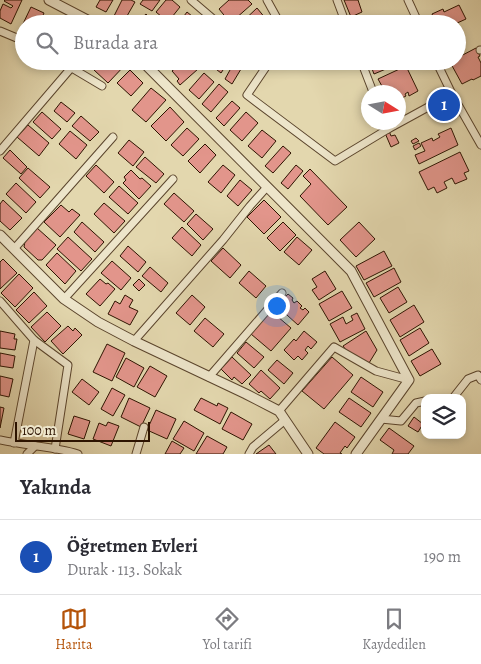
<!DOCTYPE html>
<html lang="tr">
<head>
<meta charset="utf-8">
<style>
	:root { --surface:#fff; --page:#f7f7f7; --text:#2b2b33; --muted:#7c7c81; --line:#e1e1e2; --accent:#b45309 }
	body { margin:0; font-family:Alegreya,serif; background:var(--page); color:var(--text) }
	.controls { position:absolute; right:15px; bottom:15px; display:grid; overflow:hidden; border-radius:10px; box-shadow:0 2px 8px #0003 }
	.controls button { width:45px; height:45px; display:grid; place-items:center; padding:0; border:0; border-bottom:1px solid var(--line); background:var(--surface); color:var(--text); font:25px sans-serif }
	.compass { position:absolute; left:361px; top:85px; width:45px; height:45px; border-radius:50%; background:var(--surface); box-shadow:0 2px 8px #0003; rotate:101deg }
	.scale { position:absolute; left:15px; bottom:12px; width:135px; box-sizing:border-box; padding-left:5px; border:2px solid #2d1300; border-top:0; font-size:14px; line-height:18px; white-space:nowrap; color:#2d1300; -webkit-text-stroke:4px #ede5ca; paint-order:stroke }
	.you { position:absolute; left:276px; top:305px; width:18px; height:18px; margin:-12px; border:4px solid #fff; border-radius:50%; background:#1a73e8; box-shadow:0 0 0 8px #1a73e833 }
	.badge { display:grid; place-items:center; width:32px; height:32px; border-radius:50%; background:var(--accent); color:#fff; font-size:16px; font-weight:700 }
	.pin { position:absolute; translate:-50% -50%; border:2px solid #fff; box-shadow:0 1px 5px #0006 }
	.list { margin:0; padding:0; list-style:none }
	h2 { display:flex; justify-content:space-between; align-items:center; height:65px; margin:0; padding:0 20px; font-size:21px }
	h2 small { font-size:16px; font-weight:400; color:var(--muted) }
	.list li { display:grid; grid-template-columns:32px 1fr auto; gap:15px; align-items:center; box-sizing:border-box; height:75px; padding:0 20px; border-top:1px solid var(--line) }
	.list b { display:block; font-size:19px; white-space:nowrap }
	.list p { margin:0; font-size:16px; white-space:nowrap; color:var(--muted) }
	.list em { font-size:16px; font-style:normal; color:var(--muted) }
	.icon { flex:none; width:28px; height:28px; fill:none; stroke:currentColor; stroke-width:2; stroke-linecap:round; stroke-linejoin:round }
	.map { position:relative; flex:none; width:481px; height:454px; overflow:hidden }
	.search { position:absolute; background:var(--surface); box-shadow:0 2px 8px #0003; left:15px; right:15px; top:15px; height:55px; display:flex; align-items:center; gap:12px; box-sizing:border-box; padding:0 18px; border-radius:28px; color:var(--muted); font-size:19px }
	.sheet { height:140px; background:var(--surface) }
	nav { display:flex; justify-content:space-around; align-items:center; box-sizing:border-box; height:70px; border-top:1px solid var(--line); background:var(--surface); font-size:14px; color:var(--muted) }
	nav a { display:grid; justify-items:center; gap:2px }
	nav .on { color:var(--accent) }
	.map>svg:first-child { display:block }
	.building { fill:#e2958b; stroke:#2d1300 }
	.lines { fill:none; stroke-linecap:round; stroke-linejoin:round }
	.minor-casing { stroke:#5a442c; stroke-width:9 }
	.tertiary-casing { stroke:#5a442c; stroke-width:11 }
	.minor { stroke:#ede5ca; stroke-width:7 }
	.tertiary { stroke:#ede5ca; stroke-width:9 }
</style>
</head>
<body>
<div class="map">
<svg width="481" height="454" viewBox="0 0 481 454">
	<rect width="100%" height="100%" fill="#e3d7ae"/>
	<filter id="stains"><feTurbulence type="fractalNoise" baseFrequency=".004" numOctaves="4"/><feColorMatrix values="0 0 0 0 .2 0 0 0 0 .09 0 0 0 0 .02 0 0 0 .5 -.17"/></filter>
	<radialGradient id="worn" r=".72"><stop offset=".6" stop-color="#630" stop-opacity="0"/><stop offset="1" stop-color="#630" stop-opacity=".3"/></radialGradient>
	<!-- building -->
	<g class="building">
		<path d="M5 0H22L11 24 0 18V11L3 4 11 8 13 6 4 1Z"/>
		<path d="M100 0H113L106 12 96 7Z"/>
		<path d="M122 0H131L135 2 123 23 113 18Z"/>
		<path d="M143 0H160L152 11 140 4Z"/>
		<path d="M166 0H172L180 7 168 22 156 12Z"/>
		<path d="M229 0H248L252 4 235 19 233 16 228 20 219 9Z"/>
		<path d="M344 0H358L362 12 351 17Z"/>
		<path d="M459 5 466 19 455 24H436L432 14 443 9 444 12Z"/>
		<path d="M31 7 44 13 39 24H24V29L21 28Z"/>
		<path d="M257 8 266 19 260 24H240Z"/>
		<path d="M187 12 198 21 195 24H178Z"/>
		<path d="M146 14 152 20 153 19 158 24H137L136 23Z"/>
		<path d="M476 48 480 56 478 57 481 63V76L473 80 472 79 462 84 450 62 457 61V58Z"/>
		<path d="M102 61H123L126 64 108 83 94 70Z"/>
		<path d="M161 61H174L168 68Z"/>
		<path d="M184 61H191L198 69 180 85 177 81 179 79 172 71Z"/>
		<path d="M209 61H229L221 73 208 63Z"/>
		<path d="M235 61H239L244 64 232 84 225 79Z"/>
		<path d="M369 61H391L393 66 374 74Z"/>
		<path d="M396 61H408L399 66Z"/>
		<path d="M406 66 418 91 409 96 408 92 405 94 406 96 398 100V92H388L385 86 383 88 378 79Z"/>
		<path d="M130 70 143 83 131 96 117 83Z"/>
		<path d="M204 73 214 82 199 99 189 90Z"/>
		<path d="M219 84 228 92 211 112 202 104Z"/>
		<path d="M151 88 166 100 146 122 132 110Z"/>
		<path d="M232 101 240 108 224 126 216 118Z"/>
		<path d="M61 102 75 113 67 122 54 111Z"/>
		<path d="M170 107 184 122 166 141 151 126Z"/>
		<path d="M42 112 61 129 52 139 33 122Z"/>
		<path d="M246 112 258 123 242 141 230 130Z"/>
		<path d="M81 116 99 132 90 141 72 126Z"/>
		<path d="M28 125 49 143 39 156 17 137Z"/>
		<path d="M187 128 199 139 183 156 171 145Z"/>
		<path d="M451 128 458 145 419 164 415 155 425 151 421 143 432 138 433 141 440 137 438 134Z"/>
		<path d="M262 130 276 141 262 158 248 146Z"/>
		<path d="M70 131 87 145 76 159 59 144Z"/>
		<path d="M389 131 391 136 395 135 399 143 391 147 385 133Z"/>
		<path d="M416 138 419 141 413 144 411 141Z"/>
		<path d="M129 140 144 152 133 166 118 153Z"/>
		<path d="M419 143 421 146 415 150 413 146Z"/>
		<path d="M205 144 216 155 200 173 188 161Z"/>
		<path d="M283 146 291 153 273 173 265 166Z"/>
		<path d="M10 150 27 167 21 174 3 158Z"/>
		<path d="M460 152 469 171 464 173 467 179 455 184 452 178 444 182 447 188 437 193 434 187 428 190 419 172Z"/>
		<path d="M145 157 164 174 156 183 136 167Z"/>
		<path d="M96 165 114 182 104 193 86 176Z"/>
		<path d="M223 165 235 175 221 193 208 182Z"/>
		<path d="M296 165 303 171 288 189 281 183Z"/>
		<path d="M28 168 50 187 40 198 19 178Z"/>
		<path d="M310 169 347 207 328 225 300 196 311 184 303 176Z"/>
		<path d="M131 170 140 179 142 178 151 186 139 199 123 183 126 180 124 177Z"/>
		<path d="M240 180 252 190 238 206 227 196Z"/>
		<path d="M16 183 36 202 26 213 6 194Z"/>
		<path d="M119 186 138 203 128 214 109 197Z"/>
		<path d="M174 193 194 211 184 222 164 204Z"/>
		<path d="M3 200 22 218 10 230 0 221V204Z"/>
		<path d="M264 200 281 217 264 234 247 217Z"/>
		<path d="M104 203 125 221 114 233 94 214Z"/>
		<path d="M61 205 69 212 72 209 80 215 60 237 44 222Z"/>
		<path d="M196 214 213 229 203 240 187 224Z"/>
		<path d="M82 222 104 242 95 252 74 232Z"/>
		<path d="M283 222 296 235 280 251 267 238Z"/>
		<path d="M359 222 375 239 356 257 340 240Z"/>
		<path d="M182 227 201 245 192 256 172 238Z"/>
		<path d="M37 228 56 245 42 260H38L24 247 25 241Z"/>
		<path d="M68 237 92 259 81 271 57 249Z"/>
		<path d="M297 237 312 250 299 265 284 252Z"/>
		<path d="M128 246 146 262 138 272 120 256Z"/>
		<path d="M223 248 241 265 230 278 211 261Z"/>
		<path d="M384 251 392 266 364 280 356 266Z"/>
		<path d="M57 253 76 271 65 284 46 265Z"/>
		<path d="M3 259 17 273 0 289V262Z"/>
		<path d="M112 261 131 278 121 290 101 273Z"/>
		<path d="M150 267 168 283 161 292 142 276Z"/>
		<path d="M394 268 401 282 374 297 366 283Z"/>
		<path d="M249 271 266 286 256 298 239 283Z"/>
		<path d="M325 271 336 289 319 300 312 290 317 287 312 279Z"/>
		<path d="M19 274 33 288 15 307 1 293Z"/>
		<path d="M100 279 106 284 108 283 115 289 100 306 86 294Z"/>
		<path d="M139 279 145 285 139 291 133 285Z"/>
		<path d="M398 287 407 302 389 313 380 298Z"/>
		<path d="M342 291 352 308 329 321 319 304Z"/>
		<path d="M34 292 47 306 29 323 16 310Z"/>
		<path d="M288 294 293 298 292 300 294 303 297 301 302 306 300 308 303 310 305 308 309 312 298 325 277 306Z"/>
		<path d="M125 295 133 300 129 307 138 311 130 325 108 314 115 301 120 304Z"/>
		<path d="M192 295 205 307 190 325 176 313Z"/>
		<path d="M414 305 424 322 400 337 390 320Z"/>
		<path d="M271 311 291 328 271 351 251 334Z"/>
		<path d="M47 312 61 326 45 342 31 327Z"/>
		<path d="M357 313 365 329 340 342 330 324 343 317 346 324 353 320 351 316Z"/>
		<path d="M205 318 224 334 213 347 194 331Z"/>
		<path d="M68 326 73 331 75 328 82 335 63 354 51 341Z"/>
		<path d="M420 328 429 343 409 356 400 340Z"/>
		<path d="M0 331 15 334 14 339H17L15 350 0 348Z"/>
		<path d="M304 331 317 342 311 349 308 346 305 350 308 353 302 360 298 356 294 360 284 350 294 339 296 341Z"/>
		<path d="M366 331 377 350 369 363 346 350 343 346Z"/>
		<path d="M246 342 264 357 254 368 237 353Z"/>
		<path d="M107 344 125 353 112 381 93 372Z"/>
		<path d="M432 349 441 364 420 376 411 361Z"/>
		<path d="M0 353 15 356 13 368 0 366Z"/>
		<path d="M232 357 251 375 242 384 234 377 232 380 221 369Z"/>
		<path d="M332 357 353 375 324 409 302 391Z"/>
		<path d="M126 358 144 368 134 387 116 377Z"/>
		<path d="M277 360 293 373 284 384 268 370Z"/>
		<path d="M150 366 167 376 155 397 137 387Z"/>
		<path d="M261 370 280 388 270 399 261 391 259 393 249 384Z"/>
		<path d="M0 376 13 379 9 397 0 395Z"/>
		<path d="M361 377 383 392 373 407 351 392Z"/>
		<path d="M82 379 99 392 89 405 72 392Z"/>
		<path d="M112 388 125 395 113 416 101 409Z"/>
		<path d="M129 398 150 408 141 427 121 417Z"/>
		<path d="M201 398 217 406 218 403 228 408 220 424 194 410Z"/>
		<path d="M349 398 371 413 361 427 339 412Z"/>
		<path d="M0 407 4 408 0 428Z"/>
		<path d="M156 410 176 419 167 439 147 430Z"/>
		<path d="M231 412 252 424 243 440 222 429Z"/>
		<path d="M74 416 90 421 84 439 68 434Z"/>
		<path d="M414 417 423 424 418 432 408 426Z"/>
		<path d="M184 421 204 433 194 451 173 439Z"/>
		<path d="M108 422 119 426 111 446 93 439 99 423 106 426Z"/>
		<path d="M335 422 355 437 347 448 345 446 340 453 342 454H324L316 448Z"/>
		<path d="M389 428 414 446 408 454H392L394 450 380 440Z"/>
		<path d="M207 436 227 447 223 454H196Z"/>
		<path d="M172 441 184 448 180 454H165Z"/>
		<path d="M269 445 276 454H256Z"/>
	</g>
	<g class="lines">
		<!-- minor casing -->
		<g class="minor-casing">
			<g id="minor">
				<path d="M191 0 219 24"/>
				<path d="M267 0 278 20 274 24"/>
				<path d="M337 0 346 24"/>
				<path d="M408 0 419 24"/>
				<path d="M0 31 24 41"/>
				<path d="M480 50H481"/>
				<path d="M60 61 102 86"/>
				<path d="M264 61 268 64 247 95 335 161 388 129"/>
				<path d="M361 61 373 92"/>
				<path d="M436 61 452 94 481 145"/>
				<path d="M385 122 388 129 452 94"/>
				<path d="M0 151 71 68"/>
				<path d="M14 249 113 137"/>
				<path d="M64 299 173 179"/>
				<path d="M0 301 34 340 14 443"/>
				<path d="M34 340 68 365 55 449"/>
				<path d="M134 341 223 240 250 206 267 187"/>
				<path d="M209 377 282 293"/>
				<path d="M453 398 468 379 478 375 481 380"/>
				<path d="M279 411 334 347 376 371 409 380"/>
				<path d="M381 419 401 421 416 403 425 401"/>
				<path d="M0 440C26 446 53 446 78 454"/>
				<path d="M27 454 35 446"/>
				<path d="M136 454 144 427"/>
				<path d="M249 454 253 447 285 420"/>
			</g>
		</g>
		<!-- tertiary casing -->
		<g class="tertiary-casing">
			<g id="tertiary">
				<path d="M49 0 95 24"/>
				<path d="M142 61 351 271 409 380 356 454"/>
				<path d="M0 235 64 299 98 322 134 341 246 394 279 411 308 454"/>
			</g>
		</g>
		<!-- minor -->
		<use href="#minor" class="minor"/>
		<!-- tertiary -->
		<use href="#tertiary" class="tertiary"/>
	</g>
	<rect width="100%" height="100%" filter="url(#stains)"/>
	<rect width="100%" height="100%" fill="url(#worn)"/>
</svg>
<div class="controls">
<button><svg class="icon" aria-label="layers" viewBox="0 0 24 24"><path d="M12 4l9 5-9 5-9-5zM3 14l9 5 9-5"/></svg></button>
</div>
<svg class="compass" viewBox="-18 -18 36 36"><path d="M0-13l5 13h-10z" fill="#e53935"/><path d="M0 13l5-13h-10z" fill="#7c7c81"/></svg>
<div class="scale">100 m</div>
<div class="you"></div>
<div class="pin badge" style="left:444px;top:105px;background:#1a4fb4">1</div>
<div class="search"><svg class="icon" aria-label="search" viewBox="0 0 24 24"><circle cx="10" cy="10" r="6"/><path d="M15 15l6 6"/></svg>Burada ara</div>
</div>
<section class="sheet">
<h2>Yakında<small></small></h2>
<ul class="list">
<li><span class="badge" style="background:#1a4fb4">1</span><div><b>Öğretmen Evleri</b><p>Durak · 113. Sokak</p></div><em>190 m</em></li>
</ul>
</section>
<nav>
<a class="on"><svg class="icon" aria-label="map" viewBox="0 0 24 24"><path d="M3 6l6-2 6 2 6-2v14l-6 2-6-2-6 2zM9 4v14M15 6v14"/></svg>Harita</a>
<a><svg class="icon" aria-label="directions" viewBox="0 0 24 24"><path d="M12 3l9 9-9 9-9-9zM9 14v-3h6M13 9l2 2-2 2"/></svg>Yol tarifi</a>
<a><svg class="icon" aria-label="saved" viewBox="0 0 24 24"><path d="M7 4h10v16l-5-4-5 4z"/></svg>Kaydedilen</a>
</nav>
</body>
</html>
